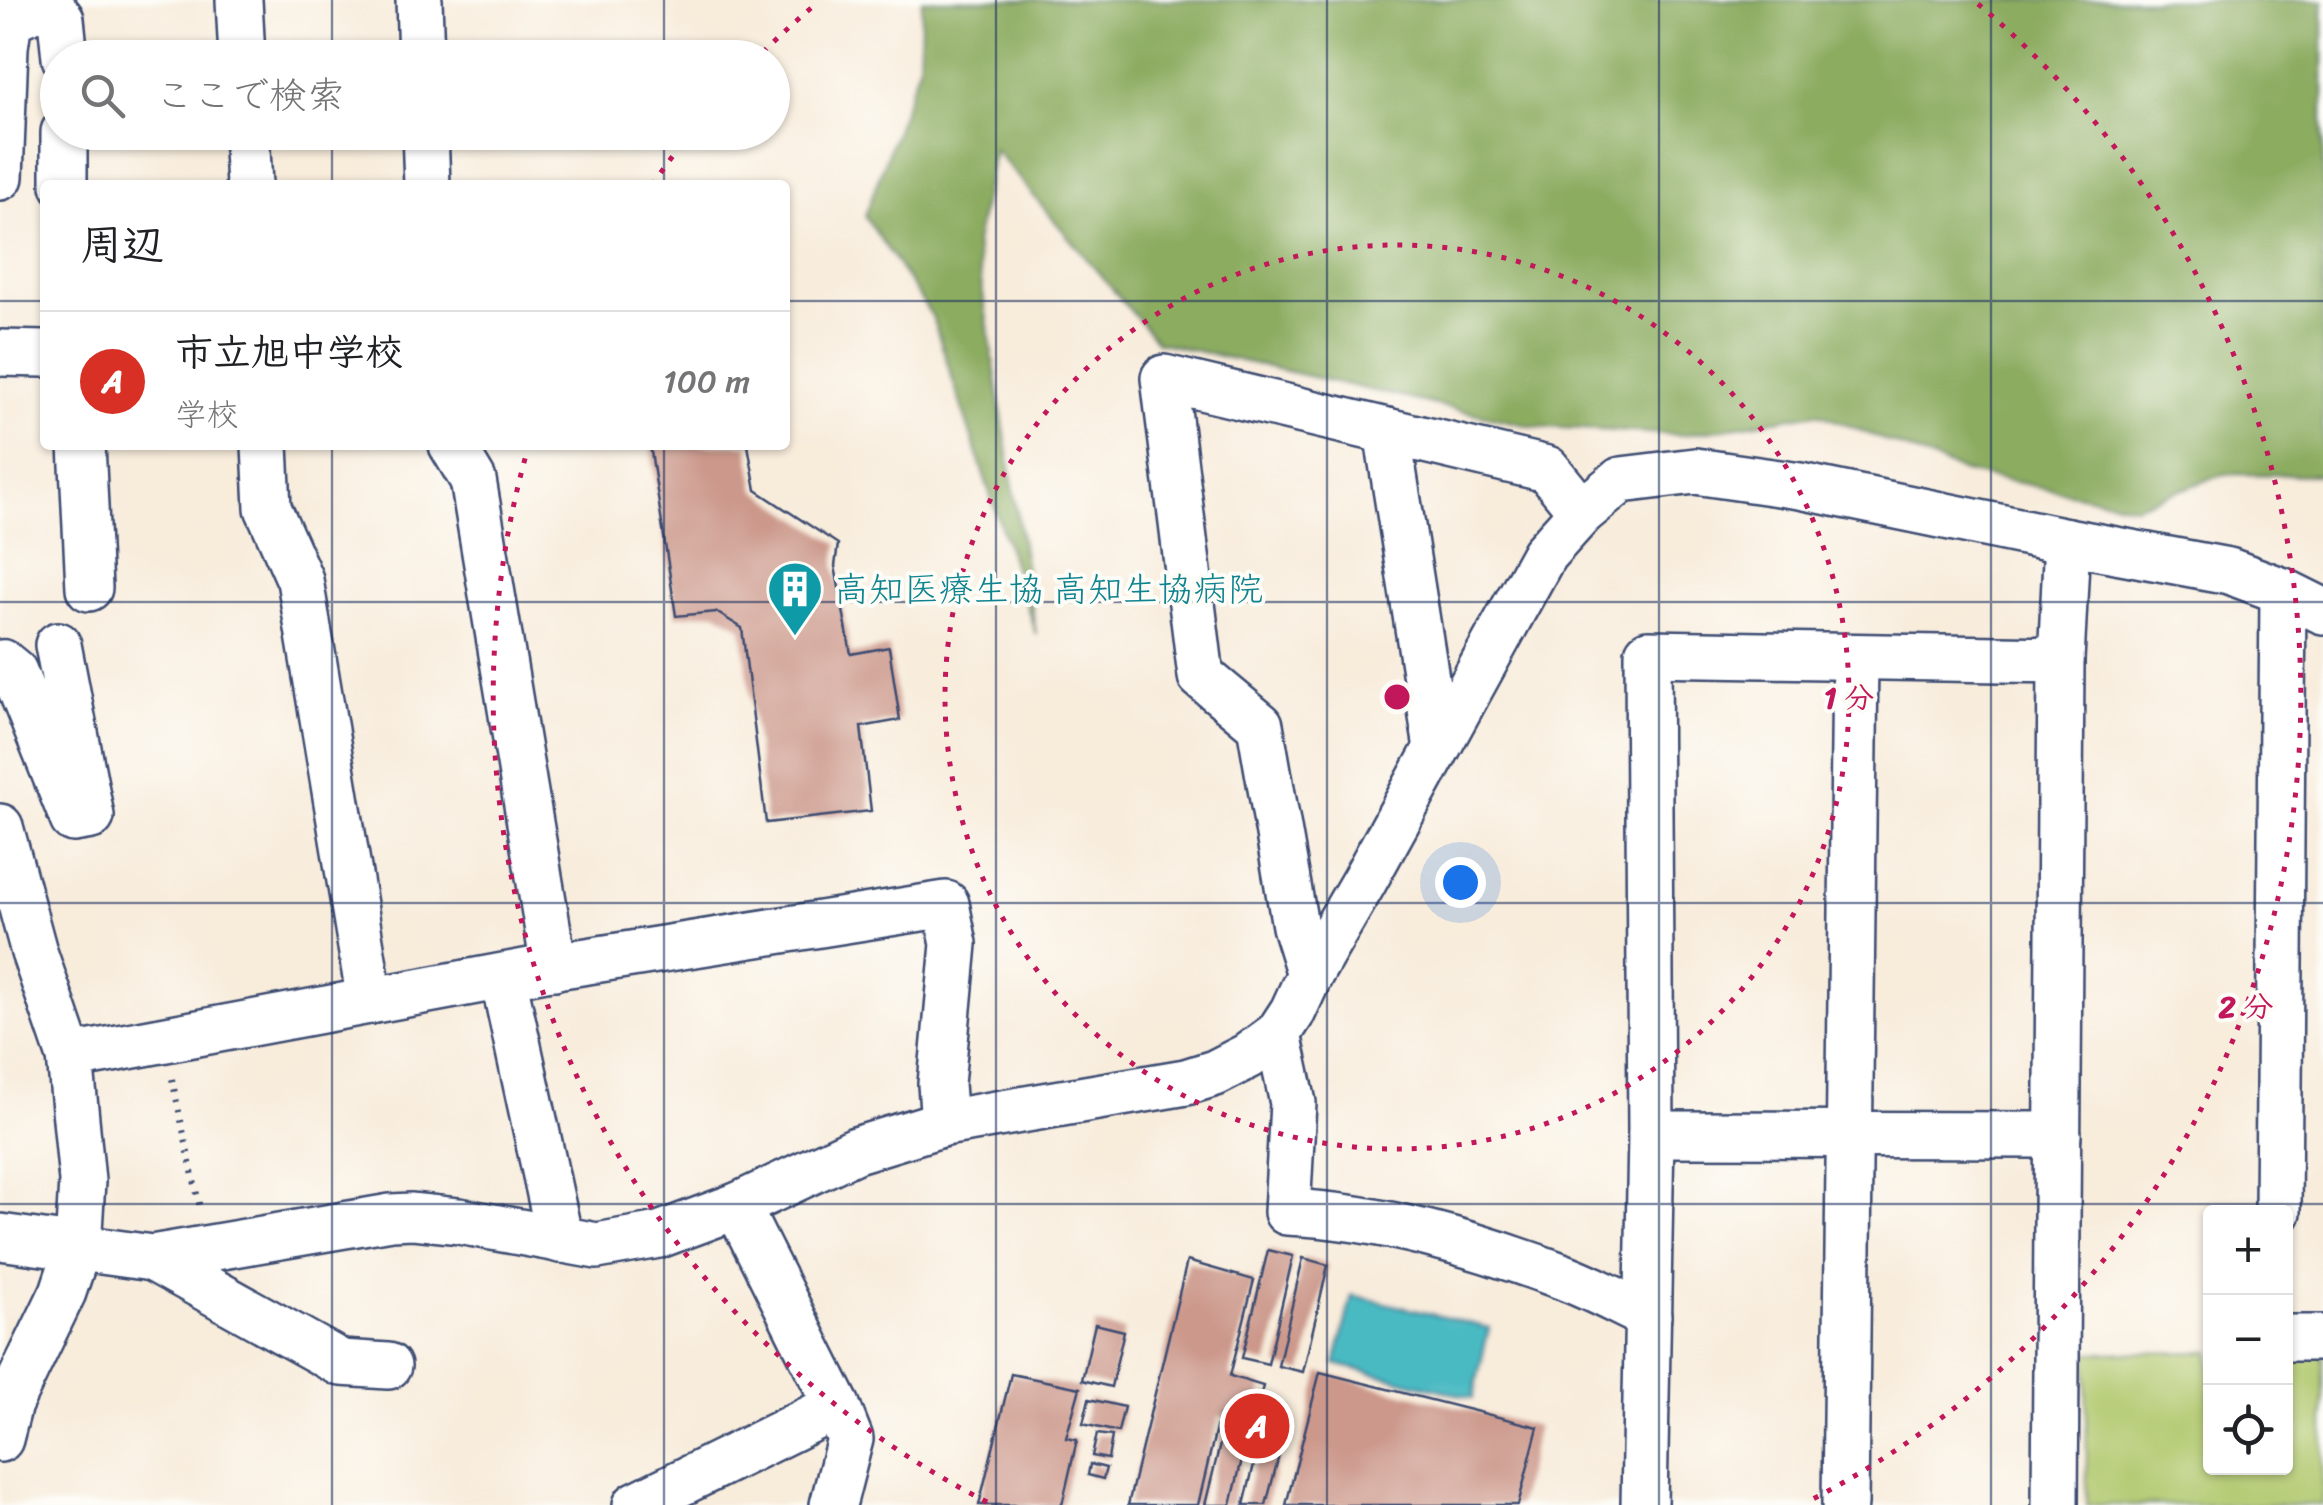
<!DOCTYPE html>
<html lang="ja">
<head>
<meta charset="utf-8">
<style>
	:root { --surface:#fff; --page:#f6f6f6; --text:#202124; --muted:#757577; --line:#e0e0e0; --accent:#d93025 }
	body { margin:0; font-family:Sriracha,"Klee One",sans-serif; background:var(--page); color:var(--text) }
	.controls { position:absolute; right:30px; bottom:30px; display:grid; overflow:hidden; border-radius:10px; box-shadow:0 2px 8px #0004 }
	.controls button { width:90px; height:90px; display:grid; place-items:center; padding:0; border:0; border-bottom:2px solid var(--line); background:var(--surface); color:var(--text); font:50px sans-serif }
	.you { position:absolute; left:1460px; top:882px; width:35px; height:35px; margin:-25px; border:8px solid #fff; border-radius:50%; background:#1a73e8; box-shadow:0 0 0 15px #1a73e833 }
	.badge { display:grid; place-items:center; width:65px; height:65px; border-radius:50%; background:var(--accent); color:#fff; font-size:32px; font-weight:700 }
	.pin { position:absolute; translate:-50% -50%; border:5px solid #fff; box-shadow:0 2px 10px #0006 }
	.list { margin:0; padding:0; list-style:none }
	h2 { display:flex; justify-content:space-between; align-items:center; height:130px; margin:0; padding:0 40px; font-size:42px }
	h2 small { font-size:32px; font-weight:400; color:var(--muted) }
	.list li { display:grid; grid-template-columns:65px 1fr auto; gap:30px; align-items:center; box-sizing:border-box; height:140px; padding:0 40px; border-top:2px solid var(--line) }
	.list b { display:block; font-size:38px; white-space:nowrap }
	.list p { margin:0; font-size:32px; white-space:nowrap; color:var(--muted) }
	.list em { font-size:32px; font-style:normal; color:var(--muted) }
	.icon { flex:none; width:55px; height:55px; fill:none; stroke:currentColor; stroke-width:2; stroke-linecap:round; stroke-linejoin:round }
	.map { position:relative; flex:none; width:2323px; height:1505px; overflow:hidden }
	.search { position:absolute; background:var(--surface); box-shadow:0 2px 8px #0004; left:40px; top:40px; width:750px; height:110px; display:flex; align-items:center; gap:25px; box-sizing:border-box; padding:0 35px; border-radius:55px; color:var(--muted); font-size:38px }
	.panel { position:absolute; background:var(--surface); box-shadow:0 2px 8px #0004; left:40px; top:180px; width:750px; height:270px; border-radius:10px }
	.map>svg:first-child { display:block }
	.green { fill:#b1c86d; stroke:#667c66; stroke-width:2.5 }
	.forest { fill:#8cac60; stroke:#546e5f; stroke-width:2.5 }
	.water { fill:#4ab9c2; stroke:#327490; stroke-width:2.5 }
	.building { fill:#cc988b }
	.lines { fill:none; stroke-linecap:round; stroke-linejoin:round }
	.minor-casing { stroke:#3c4b71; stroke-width:50 }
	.path { stroke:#3c4b71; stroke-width:6; stroke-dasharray:2.5 8; stroke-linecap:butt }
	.minor { stroke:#fff; stroke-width:45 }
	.grid { fill:none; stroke:#1b2f5e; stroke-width:2.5; stroke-opacity:0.55 }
	.ring { fill:none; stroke:#c2185b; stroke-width:5; stroke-dasharray:5 10 }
	.labels { text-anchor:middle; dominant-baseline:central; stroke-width:8; stroke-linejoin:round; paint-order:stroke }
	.culture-label { font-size:35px; fill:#0d838f; stroke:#fdfcf7; text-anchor:start }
	.centre { fill:#c2185b; stroke:#fdfcf7; stroke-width:5 }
	.ring-label { font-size:30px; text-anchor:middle; font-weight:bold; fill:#c2185b; stroke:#fdfcf7; stroke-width:8; stroke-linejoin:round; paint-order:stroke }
</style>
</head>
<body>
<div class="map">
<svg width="2323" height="1505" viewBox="0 0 2323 1505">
	<rect width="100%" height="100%" fill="#fdfcf7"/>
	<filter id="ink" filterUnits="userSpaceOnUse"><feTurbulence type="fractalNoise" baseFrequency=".01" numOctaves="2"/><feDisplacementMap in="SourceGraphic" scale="20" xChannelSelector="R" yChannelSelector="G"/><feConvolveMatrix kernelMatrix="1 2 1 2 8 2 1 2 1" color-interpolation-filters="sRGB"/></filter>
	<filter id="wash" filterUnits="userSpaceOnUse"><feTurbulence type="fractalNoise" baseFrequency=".0048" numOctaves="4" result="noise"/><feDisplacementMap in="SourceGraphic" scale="40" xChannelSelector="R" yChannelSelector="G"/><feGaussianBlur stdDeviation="2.25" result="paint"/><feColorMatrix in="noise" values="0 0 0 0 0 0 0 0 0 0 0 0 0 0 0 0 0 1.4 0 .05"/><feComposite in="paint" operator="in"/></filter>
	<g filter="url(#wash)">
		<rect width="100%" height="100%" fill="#f8ecdb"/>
		<!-- green -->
		<path class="green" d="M2323 1350V1505H2087L2086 1353 2210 1352V1468H2286V1351Z"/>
		<!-- forest -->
		<path class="forest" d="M922 0H2323V475L2225 474 2135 506 1964 472 1817 413 1683 435 1530 426 1157 342 994 149 975 243 1036 634 932 316 865 216 919 66Z"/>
		<!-- water -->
		<path class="water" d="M1352 1295 1489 1328 1473 1398 1335 1364Z"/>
		<g id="blocks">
			<!-- building -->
			<g class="building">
				<path d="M650 445H748L756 490 838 544 835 566 851 654 889 647 900 720 861 727 871 811 766 823 742 628 716 612 676 616Z"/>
				<path d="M1268 1250 1293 1256 1268 1364 1242 1358Z"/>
				<path d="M1303 1258 1328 1265 1303 1372 1278 1366Z"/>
				<path d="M1187 1261 1254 1280 1230 1376 1263 1386 1253 1424 1219 1416 1198 1505H1128Z"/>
				<path d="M1095 1324 1124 1331 1111 1387 1082 1380Z"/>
				<path d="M1320 1372 1538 1427 1518 1505H1286Z"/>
				<path d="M1011 1374 1080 1388 1066 1438 1077 1440 1062 1505H979Z"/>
				<path d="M1089 1399 1124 1407 1118 1432 1083 1424Z"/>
				<path d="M1267 1412 1289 1417 1266 1505H1244Z"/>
				<path d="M1225 1424 1249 1430 1231 1505H1205Z"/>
				<path d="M1097 1434 1112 1436 1108 1459 1092 1456Z"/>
				<path d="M1090 1464 1106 1468 1103 1479 1088 1475Z"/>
			</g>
		</g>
	</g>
	<g filter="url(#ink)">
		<use href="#blocks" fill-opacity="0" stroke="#3c4b71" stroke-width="2.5"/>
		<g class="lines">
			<!-- minor casing -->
			<g class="minor-casing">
				<g id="minor">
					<path d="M239 0 242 58"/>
					<path d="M419 0 421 58"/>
					<path d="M246 132 249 185"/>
					<path d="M425 132 427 185"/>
					<path d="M0 177 5 47 9 19 38 7 52 8 61 19 65 58"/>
					<path d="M64 185V132"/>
					<path d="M0 353 45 354"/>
					<path d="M1387 431 1437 748"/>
					<path d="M82 445 89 588"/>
					<path d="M265 445 268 508 300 580 370 1001"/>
					<path d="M452 445 473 480 554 967"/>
					<path d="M0 664 3 663 14 672 73 819 91 816 58 645"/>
					<path d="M0 827 34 952 70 1057 82 1181 78 1247 63 1292 9 1404 0 1439"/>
					<path d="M1310 974 1295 926 1260 725 1201 676 1164 378 1547 469 1582 512"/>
					<path d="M503 977 560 1240"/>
					<path d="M1278 1034 1293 1103 1287 1212C1381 1216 1476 1244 1564 1277 1593 1288 1620 1303 1648 1316"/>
					<path d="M70 1057 562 965 946 904 954 944 941 1084 944 1123"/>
					<path d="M1651 1134 2058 1135"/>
					<path d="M737 1206 837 1406 850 1439 833 1505"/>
					<path d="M2278 1212 2283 591"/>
					<path d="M0 1237 152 1258 391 1217 412 1216 459 1221 597 1246 659 1235 737 1206 856 1150 944 1123 1186 1082 1215 1073 1248 1056 1278 1034 1293 1011 1310 974 1364 881 1544 554 1582 512 1621 480 1695 471 1800 486 2067 541 2229 571 2283 591 2323 611"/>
					<path d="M152 1258 341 1363 388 1366"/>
					<path d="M2286 1338H2323"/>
					<path d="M636 1505 837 1406"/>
					<path d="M1644 1505 1651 1134 1648 653 2061 660"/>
					<path d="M1845 1505 1855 657"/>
					<path d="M2055 1505 2061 660 2067 541"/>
				</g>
			</g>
			<!-- path -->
			<path class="path" d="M172 1079 200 1208"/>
			<!-- minor -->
			<use href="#minor" class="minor"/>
		</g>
	</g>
	<!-- grid -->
	<path class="grid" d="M332 0V58M664 0V58M996 0V1505M1327 0V1505M1659 0V1505M1991 0V1505M332 132V185M664 132V185M0 301H45M785 301H2323M332 445V1505M664 445V1505M0 602H2323M0 903H2323M0 1204H2323"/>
	<!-- distance rings -->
	<g class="ring">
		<circle cx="1397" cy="697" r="452"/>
		<path d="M987 1502A904 904 0 0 1 528 448M652 185A904 904 0 0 1 690 134M763 52A904 904 0 0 1 816 4M1978 4A904 904 0 0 1 1807 1502"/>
	</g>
	<!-- icons -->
	<defs>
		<g id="building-pin" transform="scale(2.875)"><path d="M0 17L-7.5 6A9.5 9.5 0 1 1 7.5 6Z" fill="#0f9aa8" stroke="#fdfcf7"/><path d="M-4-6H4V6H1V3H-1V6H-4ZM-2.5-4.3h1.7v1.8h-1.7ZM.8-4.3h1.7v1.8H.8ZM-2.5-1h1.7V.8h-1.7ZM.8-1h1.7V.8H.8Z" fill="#fff"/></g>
	</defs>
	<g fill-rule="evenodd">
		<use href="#building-pin" x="795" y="589"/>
	</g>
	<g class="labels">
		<!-- culture labels -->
		<g class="culture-label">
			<text x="834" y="589">高知医療生協 高知生協病院</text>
		</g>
	</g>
	<circle cx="1397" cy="697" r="15" class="centre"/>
	<g class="ring-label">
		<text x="1849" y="708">1 分</text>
		<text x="2246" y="1017">2 分</text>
	</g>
</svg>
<div class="controls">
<button>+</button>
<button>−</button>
<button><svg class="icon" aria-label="locate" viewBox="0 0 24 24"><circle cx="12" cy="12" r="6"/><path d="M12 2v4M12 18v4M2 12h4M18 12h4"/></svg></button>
</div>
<div class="you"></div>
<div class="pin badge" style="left:1257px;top:1426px">A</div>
<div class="search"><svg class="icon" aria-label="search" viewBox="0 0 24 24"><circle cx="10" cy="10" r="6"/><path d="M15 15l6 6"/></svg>ここで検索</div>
<section class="panel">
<h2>周辺<small></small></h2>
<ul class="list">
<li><span class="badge">A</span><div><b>市立旭中学校</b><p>学校</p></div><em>100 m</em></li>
</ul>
</section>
</div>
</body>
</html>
